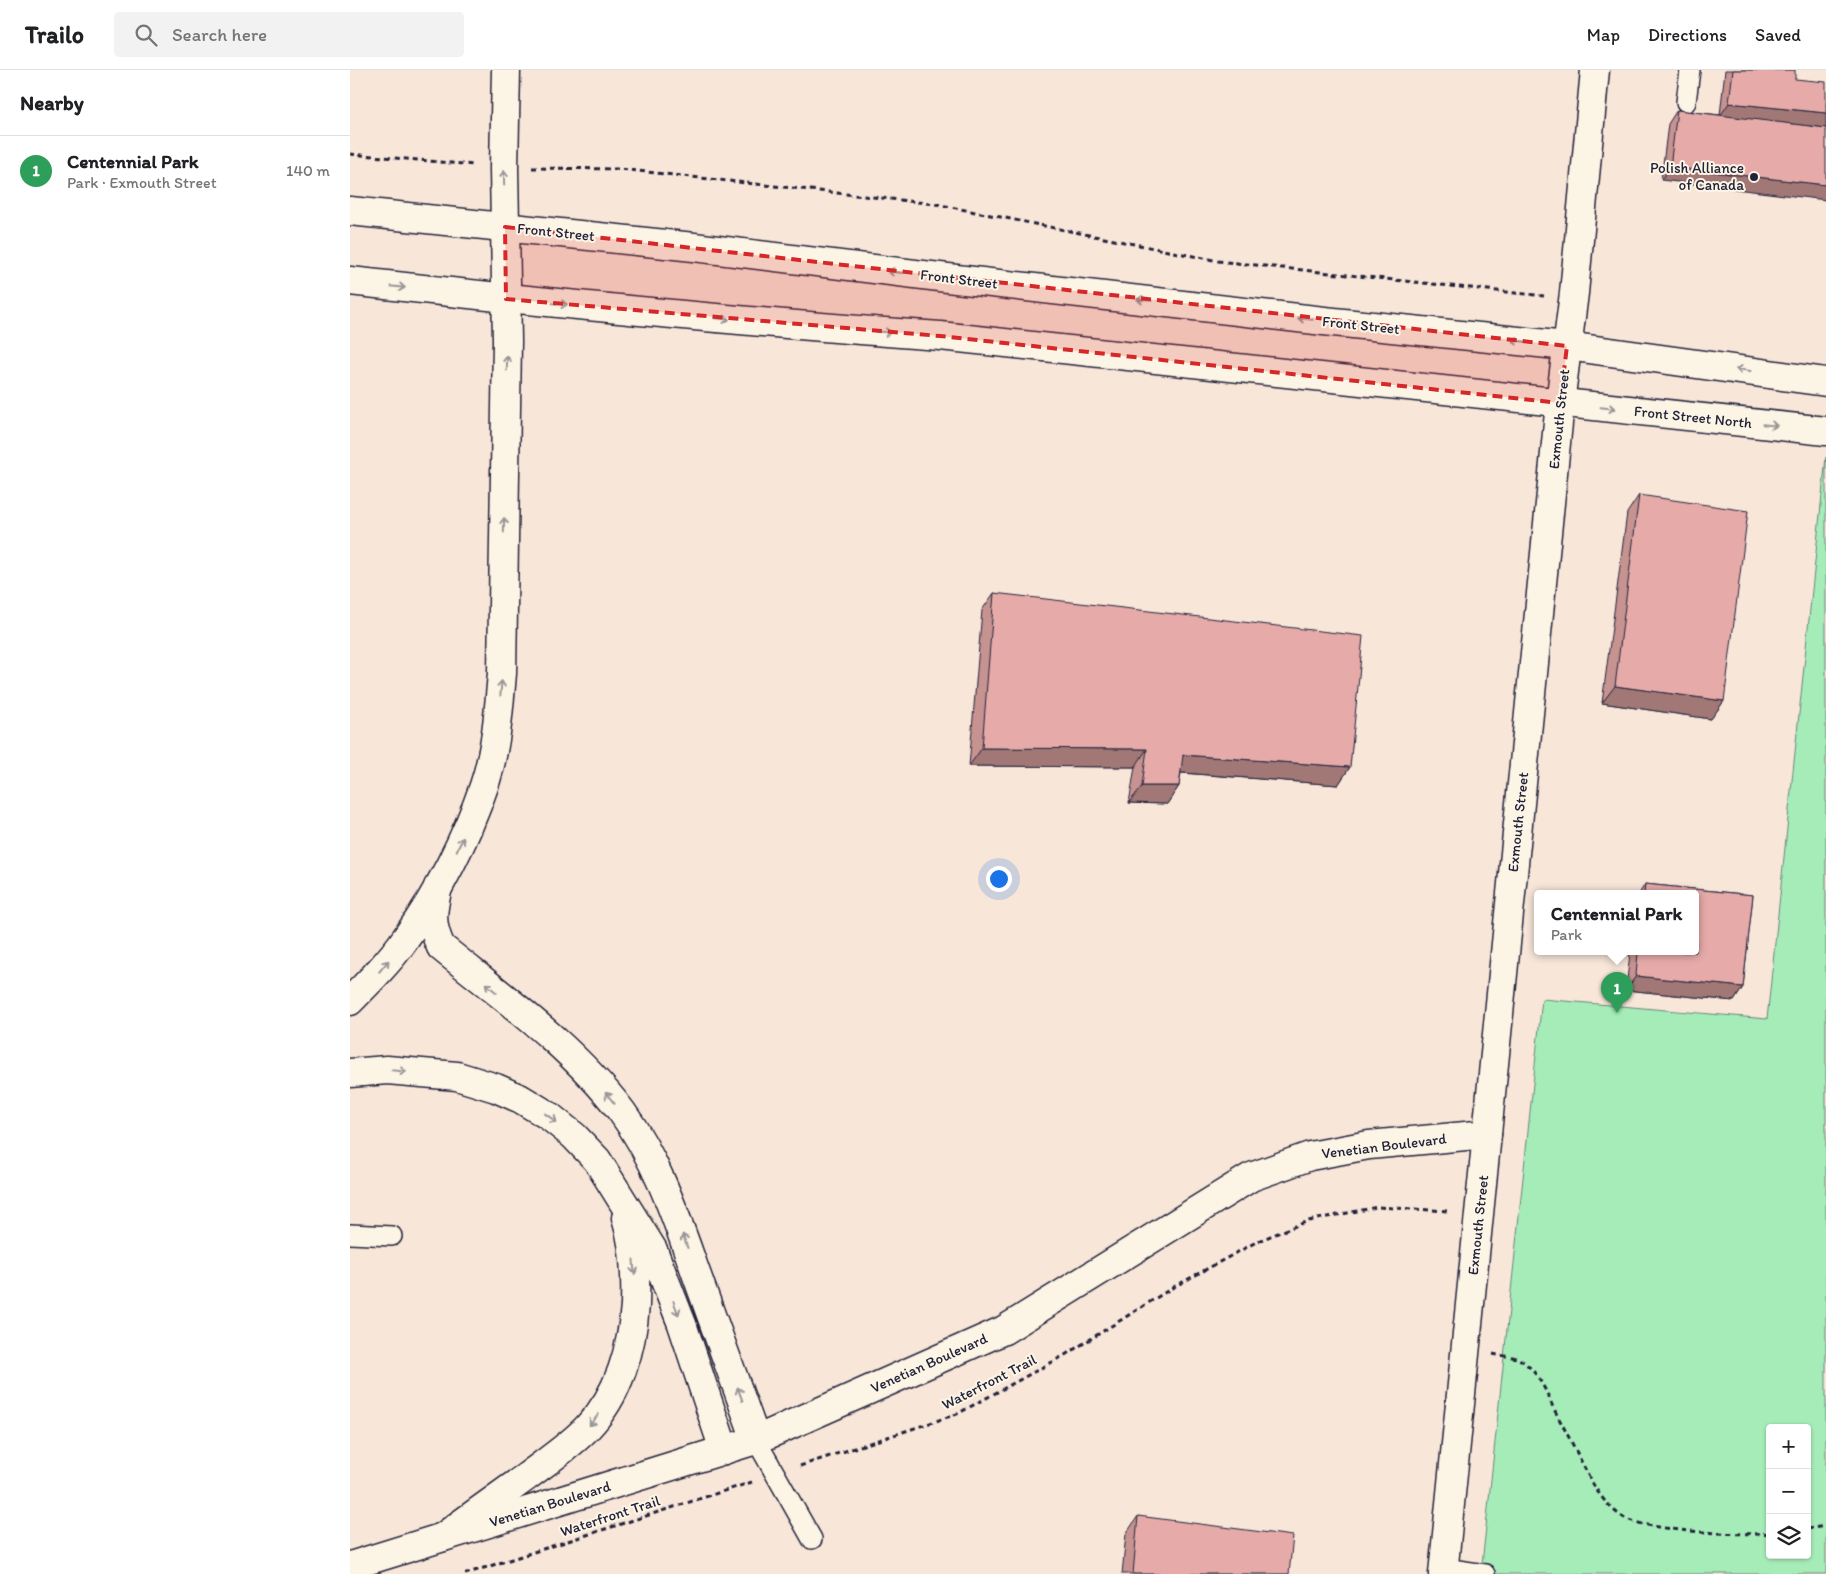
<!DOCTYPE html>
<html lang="en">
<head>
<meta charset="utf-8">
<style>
	:root { --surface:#fff; --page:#f2f2f2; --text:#202124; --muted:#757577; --line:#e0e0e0; --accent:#22223b }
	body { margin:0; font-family:Itim,sans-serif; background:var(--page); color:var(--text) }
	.controls { position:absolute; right:15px; bottom:15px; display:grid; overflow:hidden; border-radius:5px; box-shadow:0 1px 4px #0004 }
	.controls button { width:45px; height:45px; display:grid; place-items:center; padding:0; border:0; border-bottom:1px solid var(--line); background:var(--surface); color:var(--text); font:25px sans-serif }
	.you { position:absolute; left:648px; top:808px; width:18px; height:18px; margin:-12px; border:4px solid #fff; border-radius:50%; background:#1a73e8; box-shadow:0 0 0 8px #1a73e833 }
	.badge { display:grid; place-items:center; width:32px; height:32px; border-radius:50%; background:var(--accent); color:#fff; font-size:16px; font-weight:700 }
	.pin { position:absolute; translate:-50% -41px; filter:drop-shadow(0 1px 2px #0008) }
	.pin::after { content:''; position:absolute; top:26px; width:18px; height:15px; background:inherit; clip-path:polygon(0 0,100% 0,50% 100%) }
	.popup { position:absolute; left:1184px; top:820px; width:165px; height:65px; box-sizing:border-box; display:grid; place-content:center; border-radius:5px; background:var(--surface); filter:drop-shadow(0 1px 4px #0005); font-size:16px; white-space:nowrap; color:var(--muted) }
	.popup b { font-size:19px; color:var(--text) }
	.popup::after { content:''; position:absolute; left:50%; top:100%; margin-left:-10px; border:10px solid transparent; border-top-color:var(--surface) }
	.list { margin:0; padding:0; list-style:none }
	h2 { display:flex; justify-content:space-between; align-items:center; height:65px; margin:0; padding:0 20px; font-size:21px }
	h2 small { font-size:16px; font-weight:400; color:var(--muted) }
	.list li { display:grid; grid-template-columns:32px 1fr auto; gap:15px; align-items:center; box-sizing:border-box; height:70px; padding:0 20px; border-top:1px solid var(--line) }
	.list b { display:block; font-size:19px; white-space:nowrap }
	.list p { margin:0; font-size:16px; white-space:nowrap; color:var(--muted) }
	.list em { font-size:16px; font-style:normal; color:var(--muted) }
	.icon { flex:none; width:28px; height:28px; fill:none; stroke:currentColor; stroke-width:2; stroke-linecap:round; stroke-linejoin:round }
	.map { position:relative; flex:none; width:1476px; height:1504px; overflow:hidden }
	header { display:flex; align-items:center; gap:30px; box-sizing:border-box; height:70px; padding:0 25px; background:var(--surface); border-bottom:1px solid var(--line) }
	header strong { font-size:24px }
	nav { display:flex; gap:28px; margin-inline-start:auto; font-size:18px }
	.search { width:350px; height:45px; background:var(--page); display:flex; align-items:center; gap:12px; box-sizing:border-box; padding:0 18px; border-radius:5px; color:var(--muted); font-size:19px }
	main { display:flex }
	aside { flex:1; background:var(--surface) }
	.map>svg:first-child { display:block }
	.park { fill:#a6ecb8; stroke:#64877a; fill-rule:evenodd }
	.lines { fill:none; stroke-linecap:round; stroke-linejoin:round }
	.service-casing { stroke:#22223b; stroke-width:22 }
	.minor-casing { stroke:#22223b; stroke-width:31 }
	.tertiary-casing { stroke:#22223b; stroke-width:31 }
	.secondary-casing { stroke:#22223b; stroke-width:31 }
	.motorway-casing { stroke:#22223b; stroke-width:31 }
	.path { stroke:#22223b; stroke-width:3; stroke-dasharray:5 4; stroke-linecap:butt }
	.service { stroke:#fcf5e5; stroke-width:19 }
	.minor { stroke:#fcf5e5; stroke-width:28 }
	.tertiary { stroke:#fcf5e5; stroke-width:28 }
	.secondary { stroke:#fcf5e5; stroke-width:28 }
	.motorway { stroke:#fcf5e5; stroke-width:28 }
	.wall { fill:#c69391; stroke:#22223b }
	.shaded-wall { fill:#a17876; stroke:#22223b }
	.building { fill:#e6aba9; stroke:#22223b }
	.oneway { stroke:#9a9698 }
	.marked { fill:#d62828; fill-opacity:0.2; stroke:#d62828; stroke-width:4; stroke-dasharray:10 6; stroke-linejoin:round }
	.poi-dot { fill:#22223b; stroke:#fcf5e5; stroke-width:2 }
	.labels { text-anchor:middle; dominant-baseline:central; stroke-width:4; stroke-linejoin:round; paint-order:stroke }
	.poi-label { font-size:15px; fill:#22223b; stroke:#fcf5e5; text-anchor:end }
	.street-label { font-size:15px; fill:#22223b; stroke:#fcf5e5 }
</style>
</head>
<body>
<header>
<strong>Trailo</strong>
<div class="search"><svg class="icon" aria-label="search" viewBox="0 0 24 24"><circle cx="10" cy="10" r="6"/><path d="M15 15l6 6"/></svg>Search here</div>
<nav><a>Map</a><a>Directions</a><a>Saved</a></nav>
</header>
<main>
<aside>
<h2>Nearby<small></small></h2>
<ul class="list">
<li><span class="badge" style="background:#2e9e5b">1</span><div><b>Centennial Park</b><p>Park · Exmouth Street</p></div><em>140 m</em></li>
</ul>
</aside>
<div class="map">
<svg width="1476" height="1504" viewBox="0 0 1476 1504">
	<rect width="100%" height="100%" fill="#f8e6d9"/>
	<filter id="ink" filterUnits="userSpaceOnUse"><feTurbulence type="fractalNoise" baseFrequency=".02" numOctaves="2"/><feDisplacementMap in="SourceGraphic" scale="10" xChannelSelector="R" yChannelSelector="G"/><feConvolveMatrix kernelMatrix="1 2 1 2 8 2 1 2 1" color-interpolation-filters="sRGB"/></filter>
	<g filter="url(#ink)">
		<!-- park -->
		<path class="park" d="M1476 387V1504H1131L1192 929 1417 949ZM1420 1358H1457V1485H1420Z"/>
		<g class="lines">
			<!-- service casing -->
			<g class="service-casing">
				<g id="service">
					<path d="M1336 32 1340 0"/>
					<path d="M0 1164 42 1166"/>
					<path d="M406 1370 462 1469"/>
					<path d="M1094 1498 1135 1504"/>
				</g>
			</g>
			<!-- minor casing -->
			<g class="minor-casing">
				<path id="minor" d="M1093 1504 1137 1064"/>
			</g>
			<!-- tertiary casing -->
			<g class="tertiary-casing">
				<g id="tertiary">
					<path d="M88 817C82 842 80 854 91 877 154 928 223 977 272 1042 308 1091 327 1150 347 1206 367 1261 387 1316 406 1370"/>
					<path d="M0 1496 406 1370 654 1260 901 1107 960 1086 1019 1075 1137 1064 1210 333"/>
				</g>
			</g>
			<!-- secondary casing -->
			<g class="secondary-casing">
				<g id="secondary">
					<path d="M0 141 344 177 606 209 974 251 1217 276 1476 312"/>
					<path d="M0 211C196 233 393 252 590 266L1476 361"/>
					<path d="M1210 333 1224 223 1245 0"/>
				</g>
			</g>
			<!-- motorway casing -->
			<g class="motorway-casing">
				<g id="motorway">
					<path d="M0 931C20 911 40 891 56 868 87 826 117 766 134 716 146 681 149 639 152 603L157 271 154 98 156 0"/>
					<path d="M0 1003 37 1000 107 1006 146 1018 171 1029 199 1046 224 1066 247 1090 303 1180 332 1254 374 1380"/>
					<path d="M93 1467C120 1447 148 1427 176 1407 197 1391 220 1376 238 1357 269 1325 282 1278 285 1235 286 1207 285 1175 276 1148"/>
				</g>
			</g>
			<!-- path -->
			<g class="path">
				<path d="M0 84 124 95"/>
				<path d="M182 98 270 99 586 134 868 191 1194 226"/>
				<path d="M1143 1284C1151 1286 1162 1286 1169 1289 1186 1299 1195 1318 1202 1335 1210 1351 1219 1367 1227 1383 1239 1406 1249 1432 1273 1447 1297 1461 1390 1466 1420 1463"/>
				<path d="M450 1396 607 1344 715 1285 822 1218 908 1171 958 1151 1027 1137 1099 1141"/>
				<path d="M1457 1459 1476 1456"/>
				<path d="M115 1504 402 1412"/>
			</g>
			<!-- service -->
			<use href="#service" class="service"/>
			<!-- minor -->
			<use href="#minor" class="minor"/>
			<!-- tertiary -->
			<use href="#tertiary" class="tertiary"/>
			<!-- secondary -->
			<use href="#secondary" class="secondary"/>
			<!-- motorway -->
			<use href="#motorway" class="motorway"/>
		</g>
		<!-- wall -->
		<g class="wall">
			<path d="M1375 0H1445L1311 110 1318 54 1327 40 1370 45Z"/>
			<path d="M1289 425 1374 631 1361 649 1252 633 1277 443Z"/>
			<path d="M644 523 1000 697 988 715 831 703 829 716 817 734 779 733 785 697 619 696 632 540Z"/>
			<path d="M1295 814 1403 825 1393 917 1384 931 1276 920 1280 882H1346V824H1289Z"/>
			<path d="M788 1446 939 1504H772L776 1464Z"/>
		</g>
		<!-- shaded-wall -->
		<g class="shaded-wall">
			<path d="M1379 33 1476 43V58L1370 46Z"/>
			<path d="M1320 97 1476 115V130L1311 110Z"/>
			<path d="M1265 616 1374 631 1361 649 1252 633Z"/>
			<path d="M632 678 797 679 785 697 619 696Z"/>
			<path d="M833 685 1000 697 988 715 821 702Z"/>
			<path d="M792 716H829L817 734 779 733Z"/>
			<path d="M1286 906 1393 917 1384 931 1276 920Z"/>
		</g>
		<!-- building -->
		<g class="building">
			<path d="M1383 0H1445V9L1476 12V43L1379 33Z"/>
			<path d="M1327 40 1476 58V115L1320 97Z"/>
			<path d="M1289 425 1398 441 1374 631 1265 616Z"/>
			<path d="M644 523 1013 566 1000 697 833 685 829 716H792L797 679 632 678Z"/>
			<path d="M1295 814 1403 825 1393 917 1286 906 1288 882H1346V824H1294Z"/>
			<path d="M788 1446 943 1466 939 1504H783Z"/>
		</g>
		<!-- one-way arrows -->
		<defs><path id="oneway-shaft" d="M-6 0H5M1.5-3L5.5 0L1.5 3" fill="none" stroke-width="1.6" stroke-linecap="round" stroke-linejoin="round" transform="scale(1.25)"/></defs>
		<g class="oneway">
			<use href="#oneway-shaft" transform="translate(154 108) rotate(-91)"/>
			<use href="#oneway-shaft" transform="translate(545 202) rotate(-173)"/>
			<use href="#oneway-shaft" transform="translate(48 217) rotate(6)"/>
			<use href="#oneway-shaft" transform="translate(794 230) rotate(-174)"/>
			<use href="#oneway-shaft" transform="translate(210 234) rotate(5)"/>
			<use href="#oneway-shaft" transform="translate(372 249) rotate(5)"/>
			<use href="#oneway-shaft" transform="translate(955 249) rotate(-174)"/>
			<use href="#oneway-shaft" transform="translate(534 262) rotate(4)"/>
			<use href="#oneway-shaft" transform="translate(1169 271) rotate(-174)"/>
			<use href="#oneway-shaft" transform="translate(157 293) rotate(-89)"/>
			<use href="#oneway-shaft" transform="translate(1393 300) rotate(-172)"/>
			<use href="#oneway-shaft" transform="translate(1258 338) rotate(6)"/>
			<use href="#oneway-shaft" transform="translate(1420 355) rotate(6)"/>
			<use href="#oneway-shaft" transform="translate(154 455) rotate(-89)"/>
			<use href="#oneway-shaft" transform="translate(151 618) rotate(-85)"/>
			<use href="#oneway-shaft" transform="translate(110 774) rotate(-63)"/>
			<use href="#oneway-shaft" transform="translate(34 896) rotate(-50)"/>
			<use href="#oneway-shaft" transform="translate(141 918) rotate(-141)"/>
			<use href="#oneway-shaft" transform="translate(49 1001) rotate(5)"/>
			<use href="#oneway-shaft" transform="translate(260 1028) rotate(-129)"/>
			<use href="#oneway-shaft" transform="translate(201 1048) rotate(36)"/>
			<use href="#oneway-shaft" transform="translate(335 1171) rotate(-110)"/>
			<use href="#oneway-shaft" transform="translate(284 1197) rotate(86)"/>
			<use href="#oneway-shaft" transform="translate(326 1238) rotate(69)"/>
			<use href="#oneway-shaft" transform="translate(390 1324) rotate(-110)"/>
			<use href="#oneway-shaft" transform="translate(244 1350) rotate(129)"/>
		</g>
	</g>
	<!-- marked area -->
	<path class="marked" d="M155 157 1217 276 1210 333 590 266 156 229Z"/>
	<!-- markers -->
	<circle class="poi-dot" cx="1404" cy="107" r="5"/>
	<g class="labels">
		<!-- poi labels -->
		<g class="poi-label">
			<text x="1394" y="98">Polish Alliance<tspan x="1394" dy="17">of Canada</tspan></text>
		</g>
		<!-- street labels -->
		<g class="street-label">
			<text transform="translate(206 162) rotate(6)">Front Street</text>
			<text transform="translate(609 209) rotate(7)">Front Street</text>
			<text transform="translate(1011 255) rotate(6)">Front Street</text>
			<text transform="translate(1343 347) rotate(6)">Front Street North</text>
			<text transform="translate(1209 349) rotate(-84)">Exmouth Street</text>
			<text transform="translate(1168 752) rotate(-84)">Exmouth Street</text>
			<text transform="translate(1034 1076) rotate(-7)">Venetian Boulevard</text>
			<text transform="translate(1128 1155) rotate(-84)">Exmouth Street</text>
			<text transform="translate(579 1293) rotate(-24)">Venetian Boulevard</text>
			<text transform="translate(639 1312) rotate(-27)">Waterfront Trail</text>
			<text transform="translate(200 1434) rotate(-17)">Venetian Boulevard</text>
			<text transform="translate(260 1446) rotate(-18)">Waterfront Trail</text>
		</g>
	</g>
</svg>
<div class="controls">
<button>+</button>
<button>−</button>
<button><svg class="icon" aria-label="layers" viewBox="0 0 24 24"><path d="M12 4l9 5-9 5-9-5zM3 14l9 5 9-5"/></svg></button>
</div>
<div class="you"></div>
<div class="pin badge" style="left:1267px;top:943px;background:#2e9e5b">1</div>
<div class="popup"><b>Centennial Park</b>Park</div>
</div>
</main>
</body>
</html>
